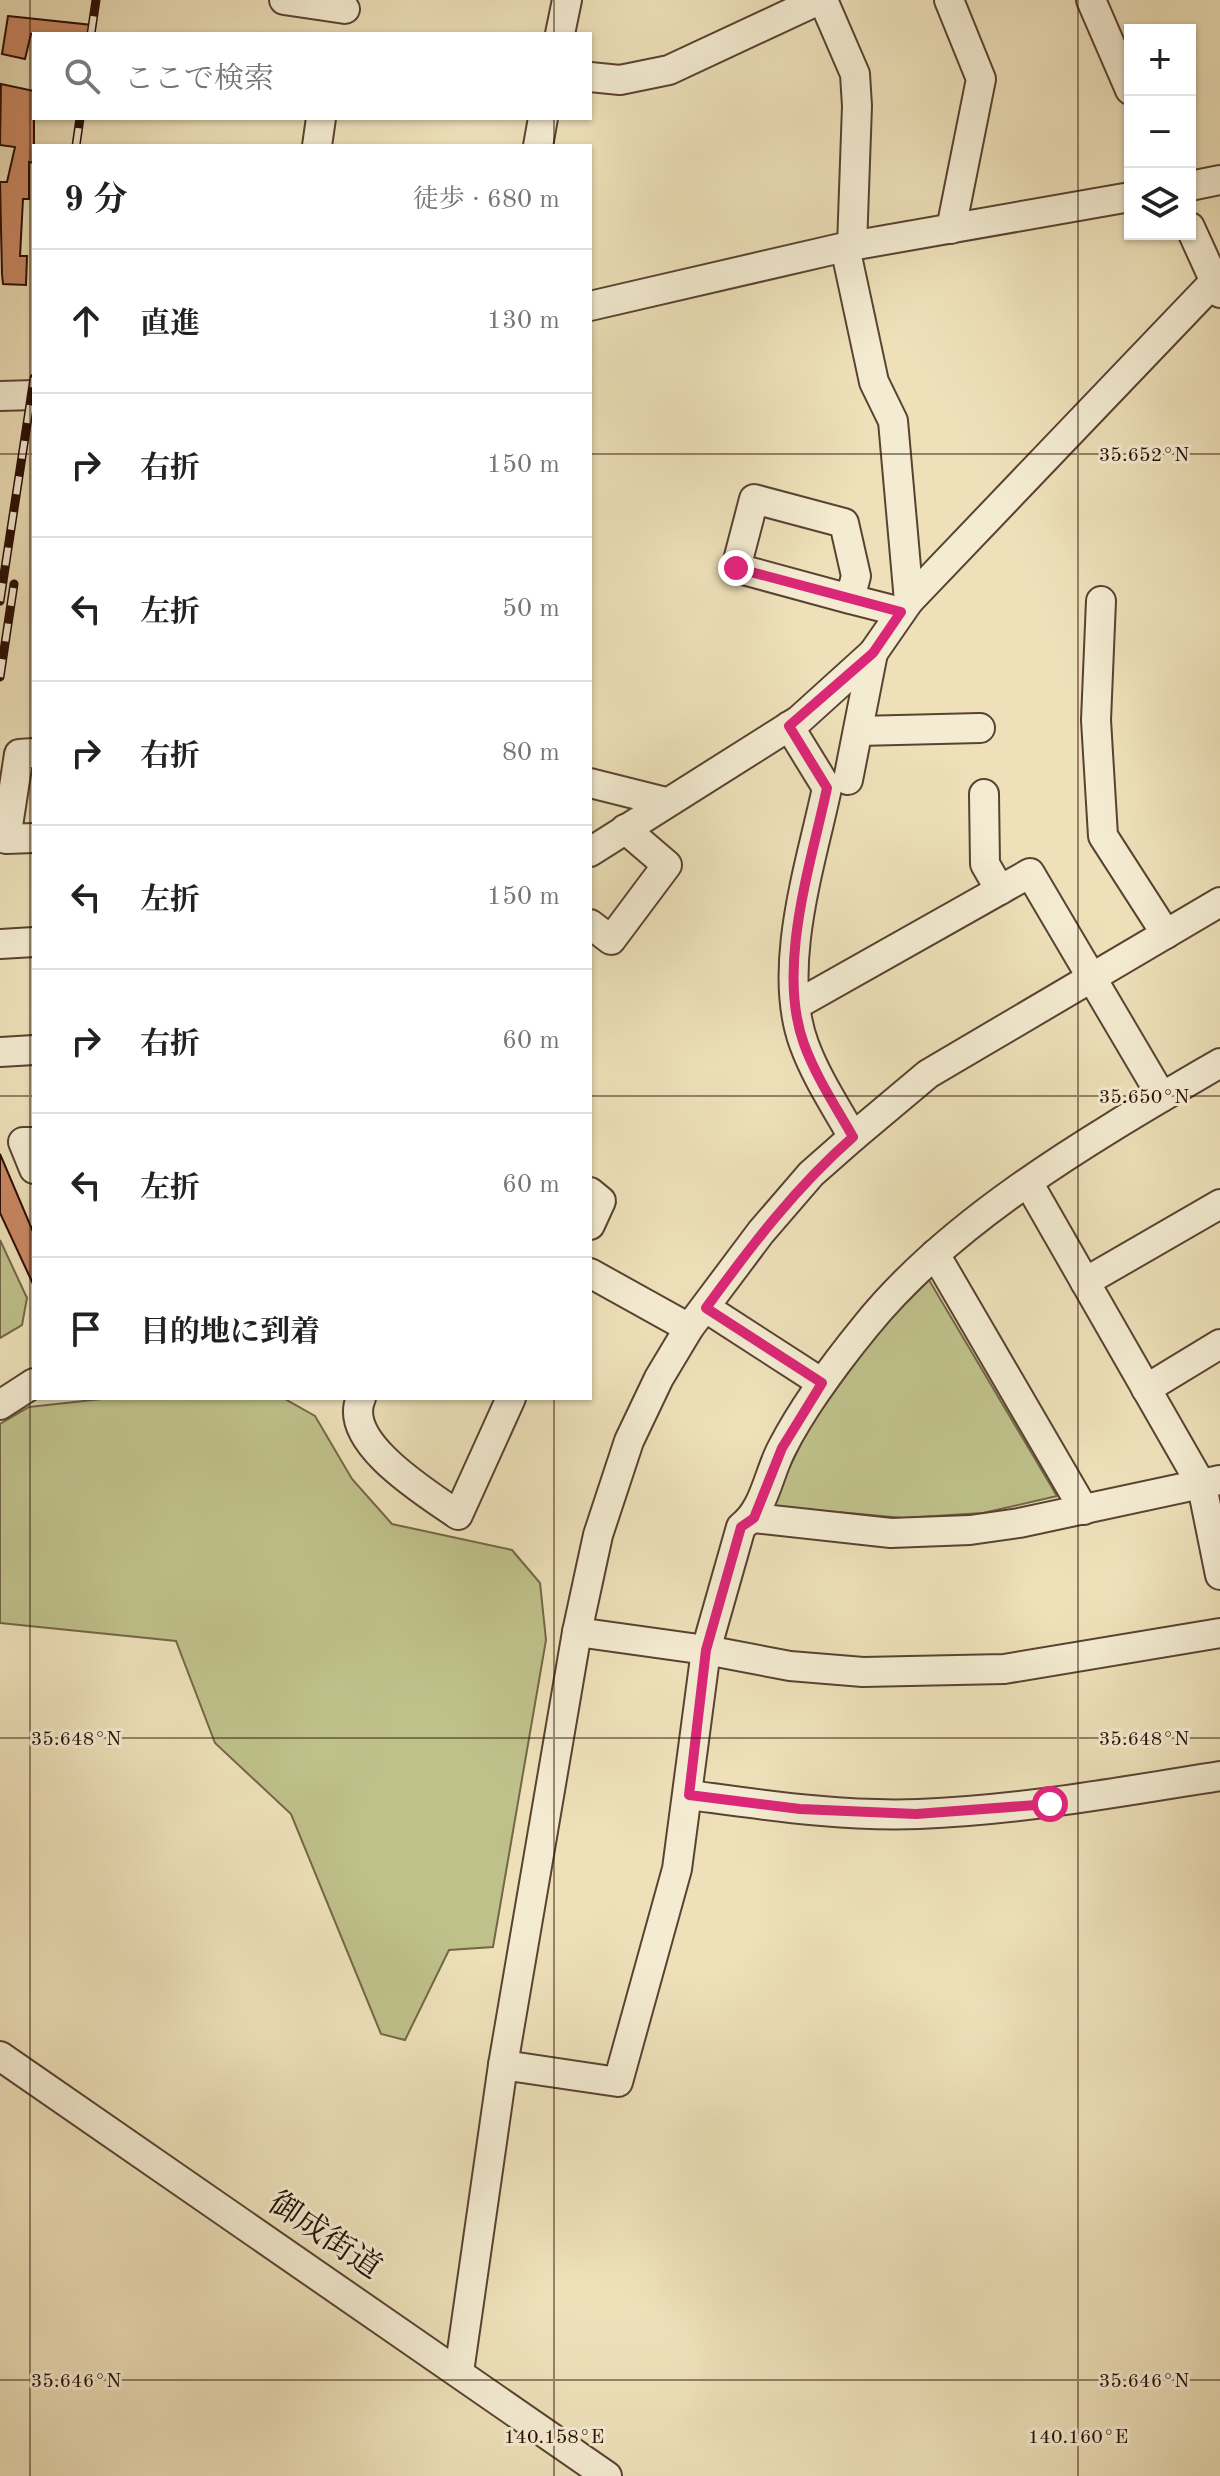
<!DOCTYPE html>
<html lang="ja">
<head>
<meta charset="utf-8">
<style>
	:root { --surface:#fff; --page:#f2f2f2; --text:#222; --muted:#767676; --line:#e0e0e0 }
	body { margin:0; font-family:"Old Standard TT","Noto Serif JP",serif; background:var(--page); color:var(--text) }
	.controls { position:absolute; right:24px; top:24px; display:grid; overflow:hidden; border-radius:0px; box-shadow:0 2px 6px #0004 }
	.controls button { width:72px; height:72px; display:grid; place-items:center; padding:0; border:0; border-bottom:2px solid var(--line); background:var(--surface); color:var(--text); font:40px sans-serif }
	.stop { position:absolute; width:24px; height:24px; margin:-18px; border:6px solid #db2777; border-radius:50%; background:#fff }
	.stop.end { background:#db2777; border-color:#fff; box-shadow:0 2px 8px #0008 }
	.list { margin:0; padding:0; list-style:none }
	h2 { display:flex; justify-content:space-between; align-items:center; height:104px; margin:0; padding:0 32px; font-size:34px }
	h2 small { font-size:26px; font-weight:400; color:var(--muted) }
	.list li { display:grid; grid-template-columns:52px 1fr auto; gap:24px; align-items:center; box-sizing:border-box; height:144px; padding:0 32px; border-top:2px solid var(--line) }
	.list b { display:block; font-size:30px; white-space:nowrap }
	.list em { font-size:26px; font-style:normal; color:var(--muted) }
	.icon { flex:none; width:44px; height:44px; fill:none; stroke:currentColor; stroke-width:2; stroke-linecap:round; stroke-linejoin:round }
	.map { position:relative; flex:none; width:1220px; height:2476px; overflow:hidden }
	.search { position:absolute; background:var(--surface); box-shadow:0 2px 6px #0004; left:32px; top:32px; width:560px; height:88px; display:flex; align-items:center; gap:20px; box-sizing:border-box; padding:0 28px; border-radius:0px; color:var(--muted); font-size:30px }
	.panel { position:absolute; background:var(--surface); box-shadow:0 2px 6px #0004; left:32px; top:144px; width:560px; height:1256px; border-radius:0px }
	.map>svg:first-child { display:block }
	.green { fill:#bfc18b; stroke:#746747; stroke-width:2 }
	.building { fill:#cb8a65; stroke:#280d03; stroke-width:2 }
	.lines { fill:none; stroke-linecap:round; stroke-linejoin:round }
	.minor-casing { stroke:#5a4231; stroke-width:32 }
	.minor { stroke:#f4ecd2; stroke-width:28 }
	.rail-casing { stroke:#280d03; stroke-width:9 }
	.rail { stroke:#f4ecd2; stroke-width:6; stroke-dasharray:18; stroke-linecap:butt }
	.route { stroke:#db2777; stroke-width:10 }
	.ticks { fill:none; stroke:#280d03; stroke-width:2; stroke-opacity:0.45 }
	.labels { text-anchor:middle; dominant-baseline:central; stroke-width:6; stroke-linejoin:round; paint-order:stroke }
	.street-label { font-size:32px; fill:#280d03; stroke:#f4ecd2 }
	.ticks-label { font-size:20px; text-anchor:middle; fill:#280d03; stroke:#f4ecd2; stroke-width:6; stroke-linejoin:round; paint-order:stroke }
</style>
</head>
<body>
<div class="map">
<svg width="1220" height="2476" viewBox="0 0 1220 2476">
	<rect width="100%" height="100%" fill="#eee1ba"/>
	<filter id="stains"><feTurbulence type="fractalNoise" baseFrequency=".0025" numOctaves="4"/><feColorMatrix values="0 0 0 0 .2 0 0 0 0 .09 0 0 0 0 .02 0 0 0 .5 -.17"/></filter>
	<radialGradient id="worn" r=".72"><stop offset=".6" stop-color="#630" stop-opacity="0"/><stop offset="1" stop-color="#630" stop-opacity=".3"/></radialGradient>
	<!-- green -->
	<g class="green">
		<path d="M0 1240 27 1298 22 1325 0 1338Z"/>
		<path d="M929 1280 1057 1496 983 1513 903 1518 771 1506 809 1427 879 1330Z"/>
		<path d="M111 1398H283L315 1416 352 1479 392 1524 512 1550 540 1583 546 1640 493 1947 449 1950 405 2040 381 2034 291 1814 215 1743 176 1641 0 1623V1424L29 1407Z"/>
	</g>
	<!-- building -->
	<g class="building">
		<path d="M8 16 92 25 91 34H31L25 59 2 54Z"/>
		<path d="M1 84 34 91V163L29 162V199H23L20 256H27L26 285 3 284 2 274 0 182H7L15 147 0 145Z"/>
		<path d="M0 1154 34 1234V1286L0 1213Z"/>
	</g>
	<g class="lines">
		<!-- minor casing -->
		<g class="minor-casing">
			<g id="minor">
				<path d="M284 0 345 9"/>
				<path d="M823 0 855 74 857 106 852 246"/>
				<path d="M949 0 981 79 951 229"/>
				<path d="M1091 0 1130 90"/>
				<path d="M560 34 567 0"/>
				<path d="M590 77 620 80 669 70 819 0"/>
				<path d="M317 146 321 118"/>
				<path d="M538 146 543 118"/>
				<path d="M1190 186 1220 180"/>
				<path d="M1190 227 1220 293"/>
				<path d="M845 247 874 382 893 421 909 601"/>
				<path d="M590 306 845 247 1130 197"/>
				<path d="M0 396 34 395"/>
				<path d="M850 599 736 568 754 499 844 523 856 576 850 599 901 612"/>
				<path d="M1101 601 1096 720 1103 836 1166 934"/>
				<path d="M789 726 827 788C811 864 776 968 804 1044 816 1077 836 1107 853 1137"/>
				<path d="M858 731 980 728"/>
				<path d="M34 753 19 754 6 839 34 838"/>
				<path d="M848 780 873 653"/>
				<path d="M590 783 666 802"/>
				<path d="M984 794 985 864 1000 890"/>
				<path d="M590 852 799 720 873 653 909 601 1214 282"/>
				<path d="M590 924 611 940 667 865 625 829"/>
				<path d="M0 944 34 942"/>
				<path d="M796 1005 1030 873 1162 1097"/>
				<path d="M0 1052 34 1050"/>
				<path d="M34 1142H23L34 1169"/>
				<path d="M1029 1184 1202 1486 1220 1575"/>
				<path d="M590 1192 601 1201 590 1225"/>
				<path d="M935 1254 1084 1510"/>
				<path d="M590 1273 689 1328"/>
				<path d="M1085 1282 1220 1204"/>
				<path d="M706 1308 822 1383"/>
				<path d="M1146 1389 1220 1344"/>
				<path d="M361 1398C341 1442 428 1494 458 1515L511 1398"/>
				<path d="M0 1405 34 1383"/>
				<path d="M754 1518 891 1533 970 1530 1019 1523 1220 1480"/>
				<path d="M577 1632 706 1650 790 1666 863 1672 1004 1669 1220 1633"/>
				<path d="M689 1795C765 1805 843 1817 919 1814 1021 1810 1120 1792 1220 1776"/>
				<path d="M0 2056 607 2476"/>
				<path d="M503 2065 618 2082 677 1869 706 1650 741 1527C765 1509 768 1474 782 1448 804 1405 834 1365 865 1327 953 1217 1099 1134 1220 1063"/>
				<path d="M459 2372 503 2065 577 1632 598 1535 629 1441 659 1378 689 1328 761 1232 811 1174 853 1137 928 1074 1220 902"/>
			</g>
		</g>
		<!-- minor -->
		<use href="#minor" class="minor"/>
		<!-- rail casing -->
		<g class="rail-casing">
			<g id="rail">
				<path d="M91 34 96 0"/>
				<path d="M76 146 80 118"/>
				<path d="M0 601 34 378"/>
				<path d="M0 677 14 584"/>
			</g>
		</g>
		<!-- rail -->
		<use href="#rail" class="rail"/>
	</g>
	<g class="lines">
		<!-- route -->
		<path class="route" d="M736 568 901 612 873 653 789 726 827 788C811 864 776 968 804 1044 816 1077 836 1107 853 1137 795 1188 751 1246 706 1308L822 1383 782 1448 754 1518 741 1527 706 1650 689 1795 800 1809 916 1814 1050 1804"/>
	</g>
	<!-- ticks -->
	<path class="ticks" d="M30 0V2476M554 0V34M1078 0V2476M554 118V146M0 454H34M590 454H1220M0 1096H34M590 1096H1220M554 1398V2476M0 1738H1220M0 2380H1220"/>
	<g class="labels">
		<!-- street labels -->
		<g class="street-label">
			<text transform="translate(324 2237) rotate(34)">御成街道</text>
		</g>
	</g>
	<g class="ticks-label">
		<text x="1144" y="461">35.652°N</text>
		<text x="1144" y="1103">35.650°N</text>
		<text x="76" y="1745">35.648°N</text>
		<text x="1144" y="1745">35.648°N</text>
		<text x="76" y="2387">35.646°N</text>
		<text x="1144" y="2387">35.646°N</text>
		<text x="554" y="2443">140.158°E</text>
		<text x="1078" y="2443">140.160°E</text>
	</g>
	<rect width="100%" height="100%" filter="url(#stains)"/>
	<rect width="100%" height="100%" fill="url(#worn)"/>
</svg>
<div class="controls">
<button>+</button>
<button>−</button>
<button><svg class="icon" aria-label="layers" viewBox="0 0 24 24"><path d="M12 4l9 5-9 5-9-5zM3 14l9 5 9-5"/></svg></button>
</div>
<div class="stop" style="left:1050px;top:1804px"></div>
<div class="stop end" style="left:736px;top:568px"></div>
<div class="search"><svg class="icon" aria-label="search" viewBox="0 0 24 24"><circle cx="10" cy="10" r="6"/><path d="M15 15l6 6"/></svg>ここで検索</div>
<section class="panel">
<h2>9 分<small>徒歩 · 680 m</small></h2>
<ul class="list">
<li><svg class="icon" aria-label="ahead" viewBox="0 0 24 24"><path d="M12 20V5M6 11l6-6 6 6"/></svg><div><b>直進</b></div><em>130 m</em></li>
<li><svg class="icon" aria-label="right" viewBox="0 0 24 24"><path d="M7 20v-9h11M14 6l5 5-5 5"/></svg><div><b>右折</b></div><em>150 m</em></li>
<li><svg class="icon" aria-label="left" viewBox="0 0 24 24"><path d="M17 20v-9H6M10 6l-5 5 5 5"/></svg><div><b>左折</b></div><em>50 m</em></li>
<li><svg class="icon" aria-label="right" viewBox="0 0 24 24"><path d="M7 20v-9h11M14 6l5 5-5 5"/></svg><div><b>右折</b></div><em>80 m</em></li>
<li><svg class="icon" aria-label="left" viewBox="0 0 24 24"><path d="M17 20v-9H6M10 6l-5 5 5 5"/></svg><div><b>左折</b></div><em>150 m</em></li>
<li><svg class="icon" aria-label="right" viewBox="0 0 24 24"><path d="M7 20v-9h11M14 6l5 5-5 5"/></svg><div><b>右折</b></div><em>60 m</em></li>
<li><svg class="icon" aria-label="left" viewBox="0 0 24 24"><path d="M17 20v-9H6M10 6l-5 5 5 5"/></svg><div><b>左折</b></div><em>60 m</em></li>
<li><svg class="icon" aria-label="arrive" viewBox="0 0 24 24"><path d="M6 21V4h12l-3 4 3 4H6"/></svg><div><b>目的地に到着</b></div></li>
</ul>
</section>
</div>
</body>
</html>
